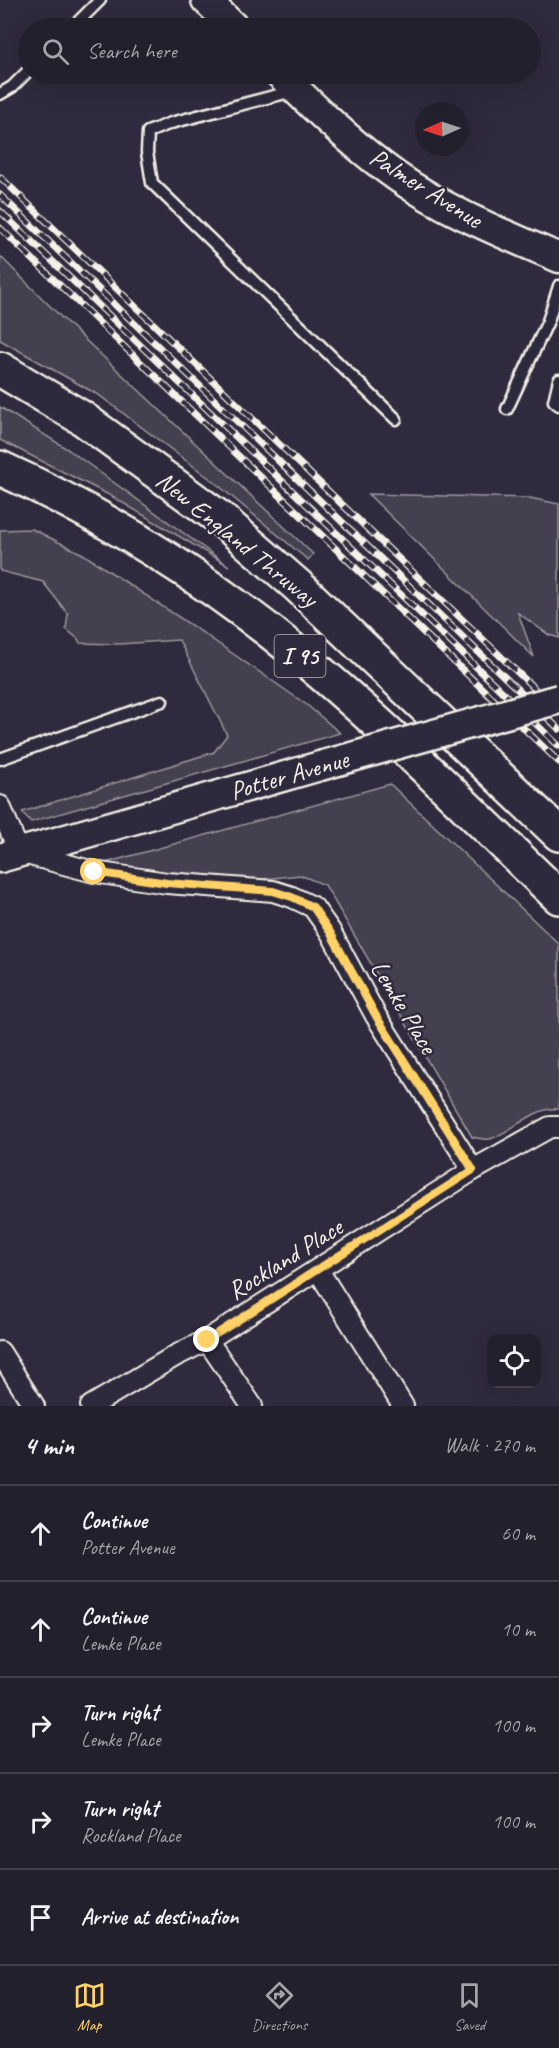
<!DOCTYPE html>
<html lang="en">
<head>
<meta charset="utf-8">
<style>
	:root { --surface:#23202e; --page:#2b2836; --text:#f1f3f6; --muted:#a3a3aa; --line:#403e4a; --accent:#ffd166 }
	body { margin:0; font-family:Caveat,sans-serif; background:var(--page); color:var(--text) }
	.controls { position:absolute; right:18px; bottom:18px; display:grid; overflow:hidden; border-radius:12px; box-shadow:0 6px 24px #0002 }
	.controls button { width:54px; height:54px; display:grid; place-items:center; padding:0; border:0; border-bottom:2px solid var(--line); background:var(--surface); color:var(--text); font:30px sans-serif }
	.compass { position:absolute; left:415px; top:102px; width:54px; height:54px; border-radius:50%; background:var(--surface); box-shadow:0 6px 24px #0002; rotate:267deg }
	.stop { position:absolute; width:18px; height:18px; margin:-14px; border:4px solid #ffd166; border-radius:50%; background:#fff }
	.stop.end { background:#ffd166; border-color:#fff; box-shadow:0 2px 6px #0008 }
	.list { margin:0; padding:0; list-style:none }
	h2 { display:flex; justify-content:space-between; align-items:center; height:78px; margin:0; padding:0 24px; font-size:26px }
	h2 small { font-size:20px; font-weight:400; color:var(--muted) }
	.list li { display:grid; grid-template-columns:39px 1fr auto; gap:18px; align-items:center; box-sizing:border-box; height:96px; padding:0 24px; border-top:2px solid var(--line) }
	.list b { display:block; font-size:22px; white-space:nowrap }
	.list p { margin:0; font-size:20px; white-space:nowrap; color:var(--muted) }
	.list em { font-size:20px; font-style:normal; color:var(--muted) }
	.icon { flex:none; width:33px; height:33px; fill:none; stroke:currentColor; stroke-width:2; stroke-linecap:round; stroke-linejoin:round }
	.map { position:relative; flex:none; width:559px; height:1406px; overflow:hidden }
	.search { position:absolute; background:var(--surface); box-shadow:0 6px 24px #0002; left:18px; right:18px; top:18px; height:66px; display:flex; align-items:center; gap:15px; box-sizing:border-box; padding:0 21px; border-radius:33px; color:var(--muted); font-size:22px }
	.sheet { height:558px; background:var(--surface) }
	nav { display:flex; justify-content:space-around; align-items:center; box-sizing:border-box; height:84px; border-top:2px solid var(--line); background:var(--surface); font-size:16px; color:var(--muted) }
	nav a { display:grid; justify-items:center; gap:3px }
	nav .on { color:var(--accent) }
	.map>svg:first-child { display:block }
	.green { fill:#454050; stroke:#9c989c; stroke-width:1.5 }
	.lines { fill:none; stroke-linecap:round; stroke-linejoin:round }
	.lane-casing { stroke:#f4f1e8; stroke-width:15 }
	.street-casing { stroke:#f4f1e8; stroke-width:24 }
	.secondary-casing { stroke:#f4f1e8; stroke-width:33 }
	.highway-casing { stroke:#f4f1e8; stroke-width:38 }
	.lane { stroke:#2f2a3d; stroke-width:10 }
	.street { stroke:#2f2a3d; stroke-width:20 }
	.secondary { stroke:#2f2a3d; stroke-width:28 }
	.highway { stroke:#2f2a3d; stroke-width:33 }
	.rail-casing { stroke:#f4f1e8; stroke-width:7 }
	.rail { stroke:#2f2a3d; stroke-width:4.5; stroke-dasharray:14; stroke-linecap:butt }
	.secondary-bridge-casing { stroke:#f4f1e8; stroke-width:33; stroke-linecap:butt }
	.secondary-bridge { stroke:#2f2a3d; stroke-width:28 }
	.route { stroke:#ffd166; stroke-width:8 }
	.labels { text-anchor:middle; dominant-baseline:central; stroke-width:5; stroke-linejoin:round; paint-order:stroke }
	.shield { fill:#2f2a3d; stroke:#b9b5b5; stroke-width:1.5 }
	.shield-label { font-size:24px; font-weight:bold; fill:#f4f1e8 }
	.street-label { font-size:26px; fill:#f4f1e8; stroke:#2f2a3d }
</style>
</head>
<body>
<div class="map">
<svg width="559" height="1406" viewBox="0 0 559 1406">
	<rect width="100%" height="100%" fill="#2f2a3d"/>
	<filter id="ink" filterUnits="userSpaceOnUse"><feTurbulence type="fractalNoise" baseFrequency=".0167" numOctaves="2"/><feDisplacementMap in="SourceGraphic" scale="12" xChannelSelector="R" yChannelSelector="G"/><feConvolveMatrix kernelMatrix="1 2 1 2 8 2 1 2 1" color-interpolation-filters="sRGB"/></filter>
	<g filter="url(#ink)">
		<!-- green -->
		<g class="green">
			<path d="M0 256 62 318 313 554 308 560 213 481 100 396 0 340Z"/>
			<path d="M0 407 69 450 229 566 113 497 0 440Z"/>
			<path d="M368 494 530 498 559 504V638L549 635 518 613 534 657Z"/>
			<path d="M32 529 83 554 203 633 307 705 340 733 31 822 22 812 214 752 227 735 179 640 119 644 80 643 78 639 66 629 68 614 43 582 0 571V530Z"/>
			<path d="M390 784 559 944V1109C534 1106 513 1132 490 1139 485 1140 477 1138 472 1137L325 885 300 875 238 882 98 865Z"/>
		</g>
		<g class="lines">
			<!-- lane casing -->
			<g class="lane-casing">
				<g id="lane">
					<path d="M72 28 100 0"/>
					<path d="M293 91 171 123 148 132 147 152 152 183 396 419"/>
					<path d="M0 94 12 87 28 71"/>
					<path d="M559 380 554 401 559 405"/>
					<path d="M507 409 548 321 559 286"/>
					<path d="M0 759 162 701"/>
				</g>
			</g>
			<!-- street casing -->
			<g class="street-casing">
				<g id="street">
					<path d="M0 806 19 852 94 872 167 883 273 891 292 897 313 907 330 931 376 1016 473 1170"/>
					<path d="M318 1270 403 1406"/>
					<path d="M207 1340 252 1406"/>
					<path d="M0 1352 34 1406"/>
					<path d="M91 1406 175 1356 207 1340 473 1170 550 1127H559"/>
				</g>
			</g>
			<!-- secondary casing -->
			<g class="secondary-casing">
				<g id="secondary">
					<path d="M206 0 235 28"/>
					<path d="M280 74C316 110 354 146 396 176 446 211 504 234 559 258"/>
					<path d="M0 858 320 766"/>
				</g>
			</g>
			<!-- highway casing -->
			<g class="highway-casing">
				<g id="highway">
					<path d="M0 369 82 418 221 519 298 586 559 834"/>
					<path d="M0 468C104 515 204 577 293 650 387 726 472 814 559 897"/>
				</g>
			</g>
			<!-- lane -->
			<use href="#lane" class="lane"/>
			<!-- street -->
			<use href="#street" class="street"/>
			<!-- secondary -->
			<use href="#secondary" class="secondary"/>
			<!-- highway -->
			<use href="#highway" class="highway"/>
			<!-- rail casing -->
			<g class="rail-casing">
				<g id="rail">
					<path d="M0 177 559 712"/>
					<path d="M0 195 559 729"/>
					<path d="M0 211 559 746"/>
					<path d="M0 228 559 762"/>
				</g>
			</g>
			<!-- rail -->
			<use href="#rail" class="rail"/>
			<!-- secondary-bridge casing -->
			<g class="secondary-bridge-casing">
				<path id="secondary-bridge" d="M320 766 559 699"/>
			</g>
			<!-- secondary-bridge -->
			<use href="#secondary-bridge" class="secondary-bridge"/>
		</g>
	</g>
	<g class="lines" filter="url(#ink)">
		<!-- route -->
		<path class="route" d="M94 872 167 883 273 891 292 897 313 907 330 932 376 1016 473 1170 207 1340"/>
	</g>
	<g class="labels">
		<!-- shield labels -->
		<rect class="shield" x="274.5" y="635" width="51" height="42" rx="4.5"/>
		<g class="shield-label">
			<text x="300" y="656">I 95</text>
		</g>
		<!-- street labels -->
		<g class="street-label">
			<text transform="translate(426 188) rotate(32)">Palmer Avenue</text>
			<text transform="translate(237 539) rotate(39)">New England Thruway</text>
			<text transform="translate(289 775) rotate(-16)">Potter Avenue</text>
			<text transform="translate(404 1007) rotate(59)">Lemke Place</text>
			<text transform="translate(285 1259) rotate(-32)">Rockland Place</text>
		</g>
	</g>
</svg>
<div class="controls">
<button><svg class="icon" aria-label="locate" viewBox="0 0 24 24"><circle cx="12" cy="12" r="6"/><path d="M12 2v4M12 18v4M2 12h4M18 12h4"/></svg></button>
</div>
<svg class="compass" viewBox="-18 -18 36 36"><path d="M0-13l5 13h-10z" fill="#e53935"/><path d="M0 13l5-13h-10z" fill="#a3a3aa"/></svg>
<div class="stop" style="left:94px;top:872px"></div>
<div class="stop end" style="left:207px;top:1340px"></div>
<div class="search"><svg class="icon" aria-label="search" viewBox="0 0 24 24"><circle cx="10" cy="10" r="6"/><path d="M15 15l6 6"/></svg>Search here</div>
</div>
<section class="sheet">
<h2>4 min<small>Walk · 270 m</small></h2>
<ul class="list">
<li><svg class="icon" aria-label="ahead" viewBox="0 0 24 24"><path d="M12 20V5M6 11l6-6 6 6"/></svg><div><b>Continue</b><p>Potter Avenue</p></div><em>60 m</em></li>
<li><svg class="icon" aria-label="ahead" viewBox="0 0 24 24"><path d="M12 20V5M6 11l6-6 6 6"/></svg><div><b>Continue</b><p>Lemke Place</p></div><em>10 m</em></li>
<li><svg class="icon" aria-label="right" viewBox="0 0 24 24"><path d="M7 20v-9h11M14 6l5 5-5 5"/></svg><div><b>Turn right</b><p>Lemke Place</p></div><em>100 m</em></li>
<li><svg class="icon" aria-label="right" viewBox="0 0 24 24"><path d="M7 20v-9h11M14 6l5 5-5 5"/></svg><div><b>Turn right</b><p>Rockland Place</p></div><em>100 m</em></li>
<li><svg class="icon" aria-label="arrive" viewBox="0 0 24 24"><path d="M6 21V4h12l-3 4 3 4H6"/></svg><div><b>Arrive at destination</b></div></li>
</ul>
</section>
<nav>
<a class="on"><svg class="icon" aria-label="map" viewBox="0 0 24 24"><path d="M3 6l6-2 6 2 6-2v14l-6 2-6-2-6 2zM9 4v14M15 6v14"/></svg>Map</a>
<a><svg class="icon" aria-label="directions" viewBox="0 0 24 24"><path d="M12 3l9 9-9 9-9-9zM9 14v-3h6M13 9l2 2-2 2"/></svg>Directions</a>
<a><svg class="icon" aria-label="saved" viewBox="0 0 24 24"><path d="M7 4h10v16l-5-4-5 4z"/></svg>Saved</a>
</nav>
</body>
</html>
